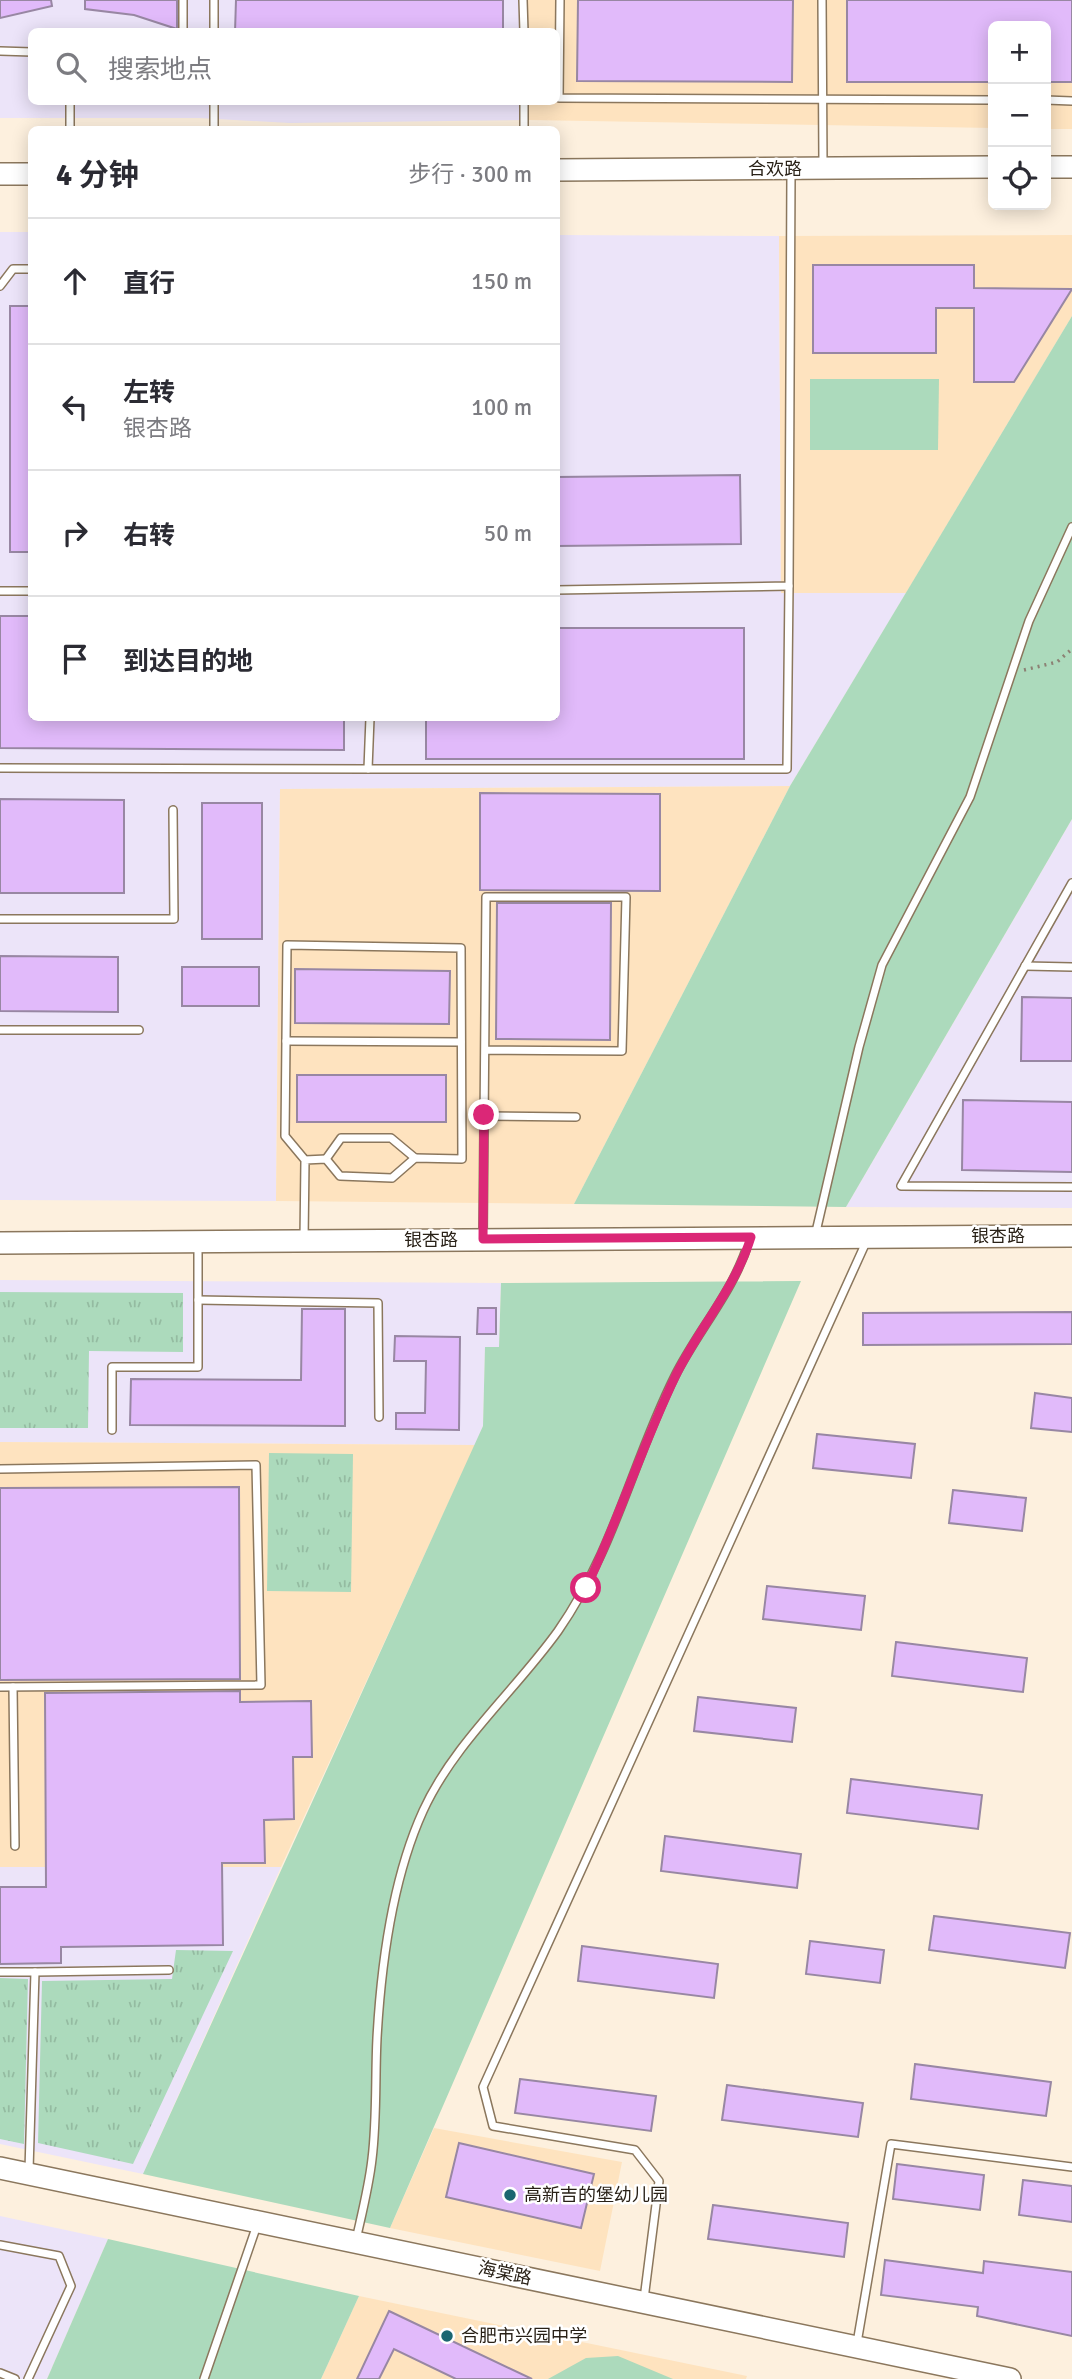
<!DOCTYPE html>
<html lang="zh">
<head>
<meta charset="utf-8">
<style>
	:root { --surface:#fff; --page:#f7f7f7; --text:#2b2b33; --muted:#7c7c81; --line:#e1e1e2 }
	body { margin:0; font-family:Signika,"Noto Sans SC",sans-serif; background:var(--page); color:var(--text) }
	.controls { position:absolute; right:21px; top:21px; display:grid; overflow:hidden; border-radius:10px; box-shadow:0 4px 18px #0003 }
	.controls button { width:63px; height:63px; display:grid; place-items:center; padding:0; border:0; border-bottom:2px solid var(--line); background:var(--surface); color:var(--text); font:35px sans-serif }
	.stop { position:absolute; width:21px; height:21px; margin:-16px; border:5px solid #db2777; border-radius:50%; background:#fff }
	.stop.end { background:#db2777; border-color:#fff; box-shadow:0 2px 7px #0008 }
	.list { margin:0; padding:0; list-style:none }
	h2 { display:flex; justify-content:space-between; align-items:center; height:91px; margin:0; padding:0 28px; font-size:30px }
	h2 small { font-size:23px; font-weight:400; color:var(--muted) }
	.list li { display:grid; grid-template-columns:46px 1fr auto; gap:21px; align-items:center; box-sizing:border-box; height:126px; padding:0 28px; border-top:2px solid var(--line) }
	.list b { display:block; font-size:26px; white-space:nowrap }
	.list p { margin:0; font-size:23px; white-space:nowrap; color:var(--muted) }
	.list em { font-size:23px; font-style:normal; color:var(--muted) }
	.icon { flex:none; width:38px; height:38px; fill:none; stroke:currentColor; stroke-width:2; stroke-linecap:round; stroke-linejoin:round }
	.map { position:relative; flex:none; width:1072px; height:2379px; overflow:hidden }
	.search { position:absolute; background:var(--surface); box-shadow:0 4px 18px #0003; left:28px; top:28px; width:532px; height:77px; display:flex; align-items:center; gap:18px; box-sizing:border-box; padding:0 24px; border-radius:10px; color:var(--muted); font-size:26px }
	.panel { position:absolute; background:var(--surface); box-shadow:0 4px 18px #0003; left:28px; top:126px; width:532px; height:595px; border-radius:10px }
	.map>svg:first-child { display:block }
	.commercial { fill:#ece4f9 }
	.built { fill:#fee3bf }
	.grass { fill:url(#grass-tufts) }
	.park { fill:#acdabc }
	.building { fill:#e1bafa; stroke:#9887a3; stroke-width:2 }
	.lines { fill:none; stroke-linecap:round; stroke-linejoin:round }
	.lane-casing { stroke:#8b775d; stroke-width:10 }
	.secondary-casing { stroke:#8b775d; stroke-width:24 }
	.path { stroke:#8c8174; stroke-width:3.5; stroke-dasharray:2 5; stroke-linecap:butt }
	.lane { stroke:#fff; stroke-width:7 }
	.secondary { stroke:#fff; stroke-width:21 }
	.route { stroke:#db2777; stroke-width:9 }
	.poi-dot { fill:#1b6671; stroke:#fff; stroke-width:2.5 }
	.labels { text-anchor:middle; dominant-baseline:central; stroke-width:5; stroke-linejoin:round; paint-order:stroke }
	.street-label { font-size:18px; fill:#292117; stroke:#fff }
	.poi-label { font-size:18px; fill:#292117; stroke:#fff; text-anchor:start }
</style>
</head>
<body>
<div class="map">
<svg width="1072" height="2379" viewBox="0 0 1072 2379">
	<defs>
		<pattern id="grass-tufts" width="24" height="20" patternUnits="userSpaceOnUse" patternTransform="scale(1.75)"><rect width="24" height="20" fill="#acdabc"/><path d="M3 7l-1-3M5 7V3M7 7l1-3M15 17l-1-3M17 17v-4M19 17l1-3" fill="none" stroke="#94bba1"/></pattern>
	</defs>
	<rect width="100%" height="100%" fill="#fdf0de"/>
	<!-- commercial -->
	<g class="commercial">
		<path d="M0 0H528V31L32 32V102H529V120L290 123 199 118H0Z"/>
		<path d="M0 232H31L32 718H556L557 235 779 236 781 593H906L790 786 280 789 276 1201 0 1200Z"/>
		<path d="M1072 819V1208L846 1207Z"/>
		<path d="M0 1280 501 1283 499 1347 485 1348 483 1426 475 1445 0 1442Z"/>
		<path d="M0 1867H281L143 2174 0 2144Z"/>
		<path d="M0 2216 108 2239 47 2379H0Z"/>
	</g>
	<!-- built -->
	<g class="built">
		<path d="M528 0H1072V129H1046V26H993V128L529 120V102H556V32L528 31Z"/>
		<path d="M1072 235V316L906 593H781L779 236Z"/>
		<path d="M790 786 574 1204 276 1201 280 789Z"/>
		<path d="M0 1442 475 1445 281 1867H0Z"/>
		<path d="M434 2128 622 2162 600 2271 390 2228Z"/>
		<path d="M359 2296 747 2376 746 2379H321Z"/>
	</g>
	<!-- grass -->
	<g class="grass">
		<path d="M0 1292 183 1293V1352L89 1351 88 1428H0Z"/>
		<path d="M269 1453 353 1454 351 1592 267 1591Z"/>
		<path d="M176 1950 233 1951 133 2164 38 2143 42 1981 172 1979Z"/>
		<path d="M0 1978 28 1979 24 2144 0 2139Z"/>
	</g>
	<!-- park -->
	<g class="park">
		<path d="M1072 316V819L846 1207 574 1204 790 786Z"/>
		<path d="M810 379H939L938 450H810Z"/>
		<path d="M801 1281 390 2228 143 2174 483 1426 485 1347H499L501 1283Z"/>
		<path d="M108 2239 359 2296 321 2379H47Z"/>
		<path d="M618 2356 673 2379H548L586 2358Z"/>
	</g>
	<!-- building -->
	<g class="building">
		<path d="M0 0H51L52 6 0 18Z"/>
		<path d="M85 0H177V29L134 15 85 9Z"/>
		<path d="M236 0H503V32H235Z"/>
		<path d="M578 0H793L792 82 577 81Z"/>
		<path d="M847 0H1072V82H1046V26H993V82H847Z"/>
		<path d="M813 265H974V288L1072 289 1014 382H974V308H936V353H813Z"/>
		<rect x="10" y="306" width="22" height="246"/>
		<path d="M740 475 741 544 556 546V477Z"/>
		<path d="M0 616H32V718H344V750L0 748Z"/>
		<path d="M556 628H744V759H426V718H556Z"/>
		<path d="M480 793 660 794V891L480 890Z"/>
		<path d="M0 799 124 800V893H0Z"/>
		<rect x="202" y="803" width="60" height="136"/>
		<path d="M497 903H611L610 1040 496 1039Z"/>
		<path d="M0 956 118 957V1012L0 1011Z"/>
		<rect x="182" y="967" width="77" height="39"/>
		<path d="M295 969 450 971 449 1024 295 1023Z"/>
		<path d="M1022 997 1072 998V1061H1021Z"/>
		<rect x="297" y="1075" width="149" height="47"/>
		<path d="M963 1100 1072 1102V1172L962 1170Z"/>
		<path d="M478 1308H496V1334H477Z"/>
		<path d="M302 1309H345V1426L130 1425 131 1379 301 1380Z"/>
		<path d="M1072 1312V1344L863 1345V1313Z"/>
		<path d="M395 1336 460 1337 459 1430 396 1429V1413H425L426 1361H394Z"/>
		<path d="M1035 1393 1072 1398V1432L1031 1428Z"/>
		<path d="M817 1434 915 1444 911 1478 813 1468Z"/>
		<path d="M239 1487 240 1679 0 1680V1488Z"/>
		<path d="M953 1490 1026 1498 1022 1531 949 1523Z"/>
		<path d="M767 1586 865 1596 861 1630 763 1619Z"/>
		<path d="M896 1642 1027 1658 1023 1692 892 1676Z"/>
		<path d="M240 1691V1702L311 1701 312 1757H293L294 1819 264 1820 265 1863H222L223 1945 61 1947V1963L0 1964V1887H46L45 1693Z"/>
		<path d="M698 1697 796 1708 792 1742 694 1731Z"/>
		<path d="M851 1779 982 1795 978 1829 847 1813Z"/>
		<path d="M665 1836 801 1854 797 1888 661 1871Z"/>
		<path d="M934 1916 1070 1933 1065 1968 929 1950Z"/>
		<path d="M810 1941 884 1950 880 1983 806 1974Z"/>
		<path d="M582 1946 718 1964 714 1998 578 1981Z"/>
		<path d="M915 2064 1051 2082 1046 2116 911 2099Z"/>
		<path d="M520 2079 656 2096 651 2131 515 2113Z"/>
		<path d="M727 2085 863 2103 858 2137 722 2120Z"/>
		<path d="M459 2143 594 2174 581 2228 446 2197Z"/>
		<path d="M897 2164 984 2175 980 2210 893 2199Z"/>
		<path d="M1023 2180 1072 2186V2222L1019 2215Z"/>
		<path d="M713 2205 848 2223 844 2257 708 2239Z"/>
		<path d="M885 2260 983 2273 984 2261 1072 2272V2336L977 2316 978 2307 881 2295Z"/>
		<path d="M389 2311 532 2379H456L394 2349 379 2379H357Z"/>
	</g>
	<g class="lines">
		<!-- lane casing -->
		<g class="lane-casing">
			<g id="lane">
				<path d="M183 0V32"/>
				<path d="M214 0V32"/>
				<path d="M523 0 524 32"/>
				<path d="M560 0 559 98 993 100"/>
				<path d="M822 0 823 164"/>
				<path d="M0 51 32 52"/>
				<path d="M1046 100 1072 101"/>
				<path d="M70 102V130"/>
				<path d="M214 102V130"/>
				<path d="M524 102V130"/>
				<path d="M0 286 13 269H32"/>
				<path d="M556 590 789 586 791 172"/>
				<path d="M0 591H32"/>
				<path d="M370 718 368 769H787L789 586"/>
				<path d="M0 768 368 769"/>
				<path d="M1072 883 901 1186 1072 1187"/>
				<path d="M0 919H174L173 810"/>
				<path d="M1025 966 1072 967"/>
				<path d="M0 1030H139"/>
				<path d="M286 1041 461 1042"/>
				<path d="M484 1116 576 1117"/>
				<path d="M326 1159 341 1138H391L415 1158"/>
				<path d="M815 1236 859 1047 882 965 970 797 1029 621 1072 527"/>
				<path d="M483 1239 486 897H626L622 1051 485 1050"/>
				<path d="M304 1240 305 1160 285 1136 287 945 461 948 462 1159 415 1158 392 1178 340 1176 326 1159 305 1160"/>
				<path d="M198 1300 378 1303 379 1417"/>
				<path d="M112 1430V1367H198V1245"/>
				<path d="M0 1469 256 1465 261 1685 0 1687"/>
				<path d="M13 1687 15 1846"/>
				<path d="M0 1972H35L29 2170"/>
				<path d="M35 1972 169 1970"/>
				<path d="M356 2240C362 2213 369 2186 372 2159 377 2119 375 2078 377 2038 381 1966 393 1877 423 1811 454 1743 515 1691 558 1631 615 1549 632 1462 675 1376 698 1330 734 1291 749 1241"/>
				<path d="M0 2245 59 2256 71 2286 28 2379"/>
				<path d="M644 2299 659 2181 635 2150 493 2126 483 2087 867 1240"/>
				<path d="M857 2343 891 2144 1072 2167"/>
				<path d="M0 2373 15 2379"/>
				<path d="M204 2379 257 2225"/>
			</g>
		</g>
		<!-- secondary casing -->
		<g class="secondary-casing">
			<g id="secondary">
				<path d="M1046 167H1072"/>
				<path d="M556 170 993 167"/>
				<path d="M0 174H32"/>
				<path d="M0 1243 1072 1236"/>
				<path d="M0 2168 1010 2379"/>
			</g>
		</g>
		<!-- path -->
		<path class="path" d="M1024 670 1057 662 1072 649"/>
		<!-- lane -->
		<use href="#lane" class="lane"/>
		<!-- secondary -->
		<use href="#secondary" class="secondary"/>
	</g>
	<g class="lines">
		<!-- route -->
		<path class="route" d="M484 1115 483 1239 751 1237C735 1289 698 1329 675 1377 642 1446 619 1519 586 1588"/>
	</g>
	<!-- markers -->
	<g class="poi-dot">
		<circle cx="510" cy="2195" r="7"/>
		<circle cx="447" cy="2336" r="7"/>
	</g>
	<g class="labels">
		<!-- street labels -->
		<g class="street-label">
			<text x="775" y="169">合欢路</text>
			<text x="998" y="1236">银杏路</text>
			<text x="431" y="1240">银杏路</text>
			<text transform="translate(505 2273) rotate(12)">海棠路</text>
		</g>
		<!-- poi labels -->
		<g class="poi-label">
			<text x="524" y="2195">高新吉的堡幼儿园</text>
			<text x="461" y="2336">合肥市兴园中学</text>
		</g>
	</g>
</svg>
<div class="controls">
<button>+</button>
<button>−</button>
<button><svg class="icon" aria-label="locate" viewBox="0 0 24 24"><circle cx="12" cy="12" r="6"/><path d="M12 2v4M12 18v4M2 12h4M18 12h4"/></svg></button>
</div>
<div class="stop" style="left:586px;top:1588px"></div>
<div class="stop end" style="left:484px;top:1115px"></div>
<div class="search"><svg class="icon" aria-label="search" viewBox="0 0 24 24"><circle cx="10" cy="10" r="6"/><path d="M15 15l6 6"/></svg>搜索地点</div>
<section class="panel">
<h2>4 分钟<small>步行 · 300 m</small></h2>
<ul class="list">
<li><svg class="icon" aria-label="ahead" viewBox="0 0 24 24"><path d="M12 20V5M6 11l6-6 6 6"/></svg><div><b>直行</b></div><em>150 m</em></li>
<li><svg class="icon" aria-label="left" viewBox="0 0 24 24"><path d="M17 20v-9H6M10 6l-5 5 5 5"/></svg><div><b>左转</b><p>银杏路</p></div><em>100 m</em></li>
<li><svg class="icon" aria-label="right" viewBox="0 0 24 24"><path d="M7 20v-9h11M14 6l5 5-5 5"/></svg><div><b>右转</b></div><em>50 m</em></li>
<li><svg class="icon" aria-label="arrive" viewBox="0 0 24 24"><path d="M6 21V4h12l-3 4 3 4H6"/></svg><div><b>到达目的地</b></div></li>
</ul>
</section>
</div>
</body>
</html>
